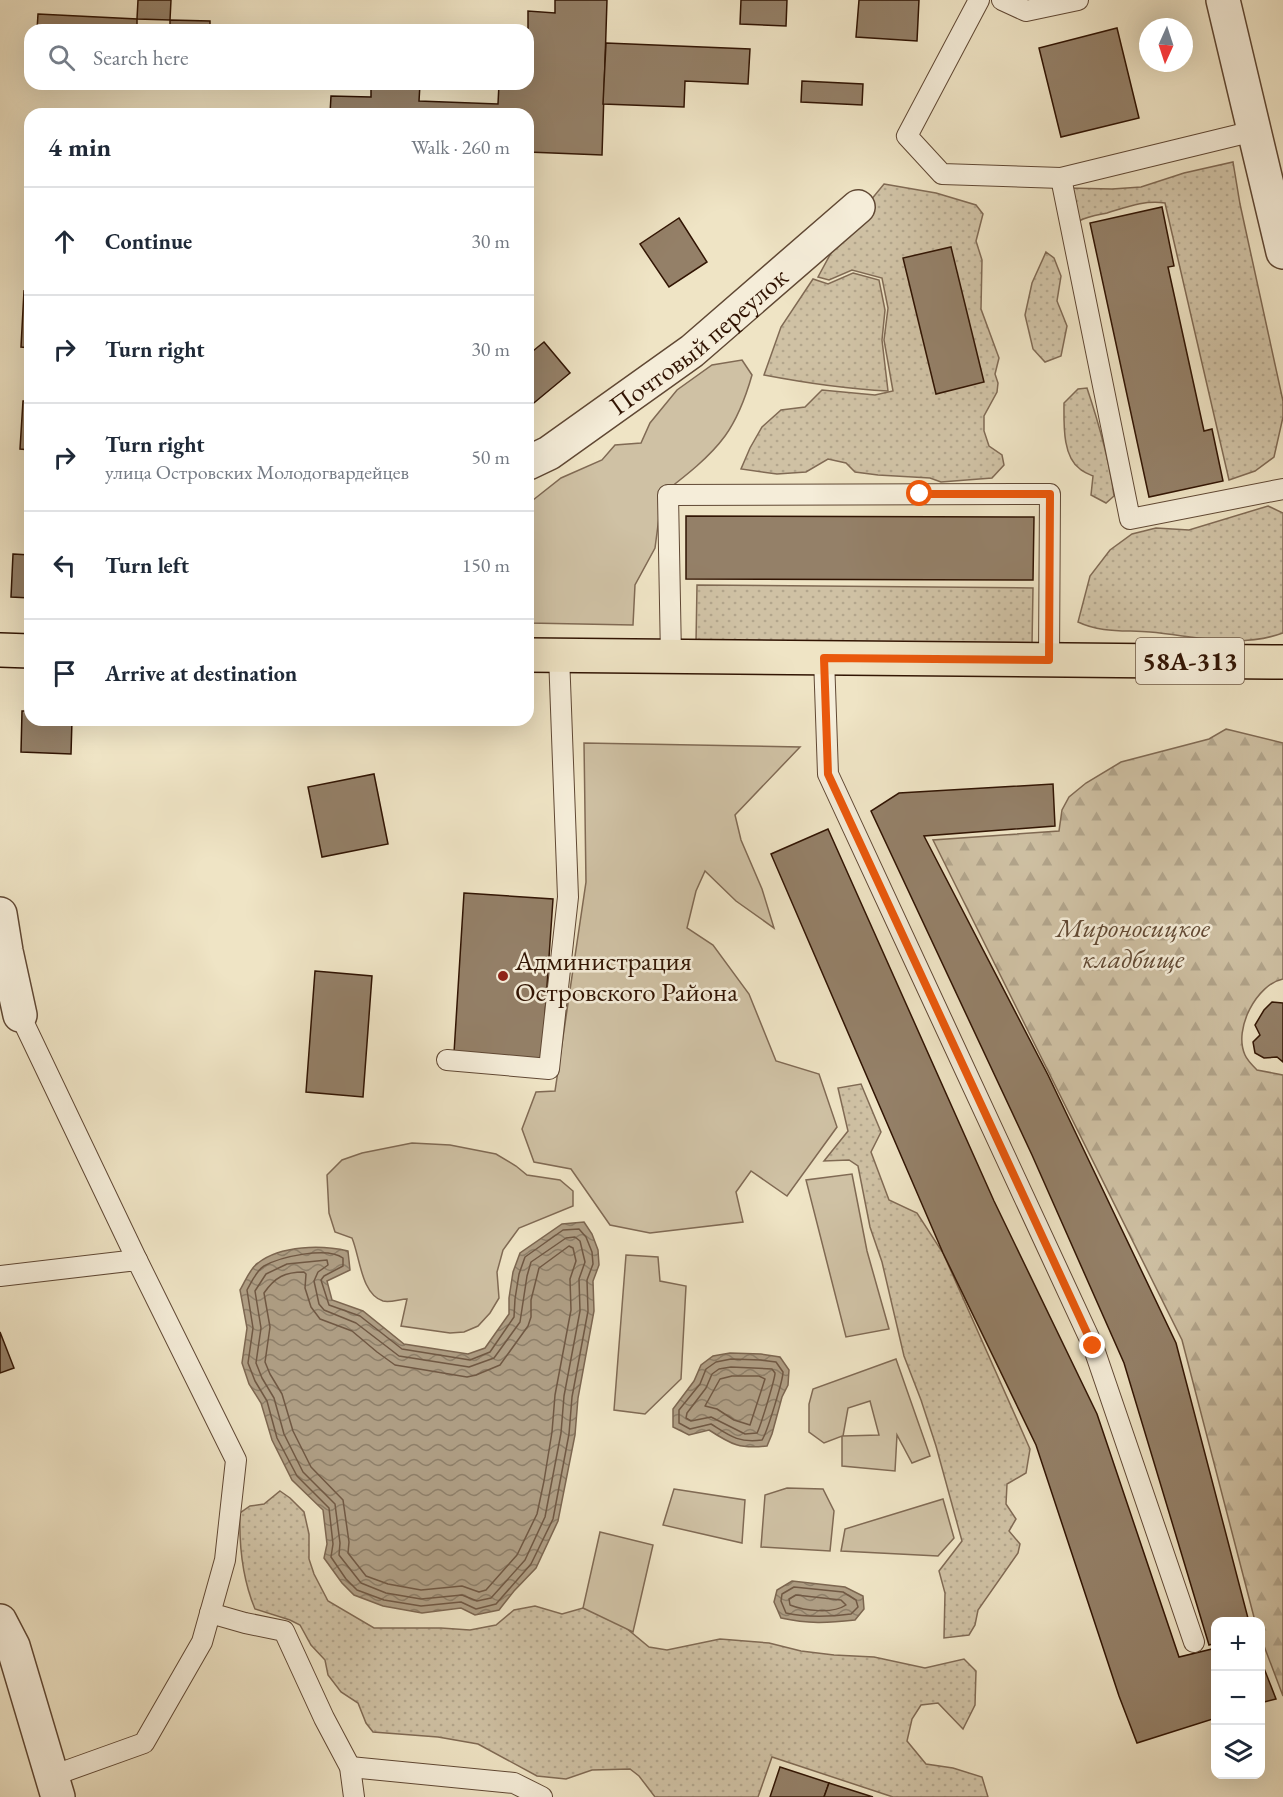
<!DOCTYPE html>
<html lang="en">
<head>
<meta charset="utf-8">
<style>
	:root { --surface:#fff; --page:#f2f2f3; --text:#1f2937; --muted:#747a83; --line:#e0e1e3 }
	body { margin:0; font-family:"EB Garamond",serif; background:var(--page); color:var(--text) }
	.controls { position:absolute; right:18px; bottom:18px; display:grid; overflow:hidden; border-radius:12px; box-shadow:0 6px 24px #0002 }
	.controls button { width:54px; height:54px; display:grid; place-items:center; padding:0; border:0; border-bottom:2px solid var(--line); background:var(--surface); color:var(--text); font:30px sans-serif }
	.compass { position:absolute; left:1139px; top:18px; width:54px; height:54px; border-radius:50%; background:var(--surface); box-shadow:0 6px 24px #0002; rotate:183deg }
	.stop { position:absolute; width:18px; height:18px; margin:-14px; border:4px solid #ea580c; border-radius:50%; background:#fff }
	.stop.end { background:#ea580c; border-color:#fff; box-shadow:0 2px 6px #0008 }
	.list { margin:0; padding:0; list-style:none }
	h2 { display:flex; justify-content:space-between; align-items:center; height:78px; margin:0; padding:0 24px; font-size:26px }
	h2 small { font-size:20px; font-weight:400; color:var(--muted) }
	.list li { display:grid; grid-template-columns:39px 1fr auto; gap:18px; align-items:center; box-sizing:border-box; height:108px; padding:0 24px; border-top:2px solid var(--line) }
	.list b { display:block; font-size:22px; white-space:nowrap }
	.list p { margin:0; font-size:20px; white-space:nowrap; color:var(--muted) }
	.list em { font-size:20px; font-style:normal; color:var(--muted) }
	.icon { flex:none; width:33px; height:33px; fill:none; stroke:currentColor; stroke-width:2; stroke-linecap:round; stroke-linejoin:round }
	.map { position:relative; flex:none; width:1283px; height:1797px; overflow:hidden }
	.search { position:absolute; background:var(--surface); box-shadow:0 6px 24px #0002; left:24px; top:24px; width:510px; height:66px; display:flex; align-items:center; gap:15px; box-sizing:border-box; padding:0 21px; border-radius:18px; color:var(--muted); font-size:22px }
	.panel { position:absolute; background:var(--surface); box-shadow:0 6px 24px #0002; left:24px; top:108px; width:510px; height:618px; border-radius:18px }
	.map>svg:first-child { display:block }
	.grass { fill:url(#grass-dots); stroke:#806a54; stroke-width:1.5 }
	.forest { fill:url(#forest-firs); stroke:#806a54; stroke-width:1.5 }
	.garden { fill:#cfc1a4; stroke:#806a54; stroke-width:1.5; fill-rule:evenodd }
	.water { fill:url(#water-waves); stroke:#7c6650; stroke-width:1.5 }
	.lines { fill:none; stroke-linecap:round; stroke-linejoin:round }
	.shore { stroke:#705843; stroke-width:1.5 }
	.building { fill:#948068; stroke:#311403; stroke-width:1.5 }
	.service-casing { stroke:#604834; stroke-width:22 }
	.minor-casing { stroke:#604834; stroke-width:36 }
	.tertiary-casing { stroke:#604834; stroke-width:36 }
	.primary-casing { stroke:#311403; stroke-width:36 }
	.service { stroke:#f5edd9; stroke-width:20 }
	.minor { stroke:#f5edd9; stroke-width:33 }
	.tertiary { stroke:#f5edd9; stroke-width:33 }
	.primary { stroke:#efe4c5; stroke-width:33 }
	.route { stroke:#ea580c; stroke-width:8 }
	.poi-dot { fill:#8f2418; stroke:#f5edd9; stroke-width:2 }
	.labels { text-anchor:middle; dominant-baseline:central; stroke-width:5; stroke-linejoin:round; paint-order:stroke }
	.shield { fill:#f5edd9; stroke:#6c5543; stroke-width:1.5 }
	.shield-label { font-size:26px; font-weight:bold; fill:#311403 }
	.street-label { font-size:27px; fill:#311403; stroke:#f5edd9 }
	.park-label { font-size:27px; font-style:italic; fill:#604833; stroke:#f5edd9 }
	.poi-label { font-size:27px; fill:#311403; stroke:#f5edd9; text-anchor:start }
</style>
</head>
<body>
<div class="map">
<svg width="1283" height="1797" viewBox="0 0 1283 1797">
	<defs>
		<pattern id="grass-dots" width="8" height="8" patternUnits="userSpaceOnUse" patternTransform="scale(1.5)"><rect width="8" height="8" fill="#cfc1a4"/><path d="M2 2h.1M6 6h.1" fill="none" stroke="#b2a58c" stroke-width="1.8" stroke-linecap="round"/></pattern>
		<pattern id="forest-firs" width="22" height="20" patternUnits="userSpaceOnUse" patternTransform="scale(1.5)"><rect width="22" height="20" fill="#cfc1a4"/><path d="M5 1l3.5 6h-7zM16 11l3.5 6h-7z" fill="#b2a58c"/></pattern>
		<pattern id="water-waves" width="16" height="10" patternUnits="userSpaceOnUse" patternTransform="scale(1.5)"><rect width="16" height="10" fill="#ae9d83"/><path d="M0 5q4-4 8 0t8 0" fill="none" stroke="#8e7f69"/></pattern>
	</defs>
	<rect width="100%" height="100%" fill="#efe4c5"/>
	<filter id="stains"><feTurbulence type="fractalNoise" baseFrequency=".00333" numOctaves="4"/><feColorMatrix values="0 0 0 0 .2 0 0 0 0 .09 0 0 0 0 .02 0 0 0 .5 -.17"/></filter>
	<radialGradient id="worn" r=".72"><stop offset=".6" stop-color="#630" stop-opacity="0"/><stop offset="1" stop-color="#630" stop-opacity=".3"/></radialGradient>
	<!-- grass -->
	<g class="grass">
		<path d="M1233 162 1240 204 1283 401V417L1274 457 1255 471 1229 480 1165 203C1144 200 1127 207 1107 213 1097 215 1088 216 1079 221L1068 188 1112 189 1141 187 1184 173Z"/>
		<path d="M884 184 936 193 976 205 983 214 976 241 982 260 981 309 999 358 995 374 998 383 997 392 984 416V431L989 446 1002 455 1004 465 992 478 941 482 930 478 878 475 855 472 846 463 828 459 806 472 777 474 741 469 750 448 762 427 781 410 805 407 822 390 875 395 893 391 884 340 888 308 882 278 852 270 829 280 818 277 838 240Z"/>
		<path d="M1046 252 1054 258 1061 276 1057 301 1067 326 1061 356 1045 362 1033 349 1025 315 1032 283Z"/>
		<path d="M853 273 879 280 885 310 882 340 888 391C846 389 806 383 764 375L781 327 813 279 828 284Z"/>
		<path d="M1087 388C1099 424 1109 458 1114 496L1106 503 1091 495 1093 476C1089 474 1083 472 1080 469 1062 456 1064 423 1064 403L1078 389Z"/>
		<path d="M1268 506 1283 513V633C1239 649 1195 636 1150 632 1125 630 1101 633 1078 622L1090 576 1110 550 1132 534 1156 528 1189 530Z"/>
		<path d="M697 585 1033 588 1032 645 696 642Z"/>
		<path d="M861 1084 881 1132 871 1152 889 1200 917 1213 943 1253 1030 1449 1026 1473 1007 1484 1006 1504 1016 1519 1009 1531 1020 1544 1018 1553 978 1610 975 1625 969 1635 944 1638 945 1593 939 1571 962 1541 936 1446 921 1400 904 1356 882 1262 870 1227 858 1166 849 1160 824 1161 848 1131 838 1088Z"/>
		<path d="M280 1491 290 1498 304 1512 309 1534V1559L314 1574 328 1601 374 1628H441L470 1630 496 1625 514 1610 535 1606 562 1614 583 1608 614 1618 649 1647 667 1650 720 1639 769 1643 801 1651 834 1655 874 1657 925 1668 964 1659 976 1671 975 1705 963 1729 938 1703 921 1705 912 1719 907 1741 926 1764 953 1768 982 1777 988 1797H893L772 1757 758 1797H655L639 1776 630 1769 592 1770 566 1779 537 1776 478 1744 438 1737 373 1732 366 1723 358 1703 341 1692 328 1675 325 1660 311 1645 300 1625 290 1620 255 1609C242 1578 239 1546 240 1513L250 1506 264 1504Z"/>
	</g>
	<!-- forest -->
	<path class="forest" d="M1226 729 1283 743V979C1257 984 1233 1029 1245 1055 1247 1060 1253 1066 1257 1070L1283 1075V1696L1261 1638 1260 1622 1255 1621 1182 1340 933 840 1059 831 1062 810 1069 797 1086 783 1121 762 1209 739Z"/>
	<!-- garden -->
	<g class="garden">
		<path d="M742 360 752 375C746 396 738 418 725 436 709 458 684 477 662 494L655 548 635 585 633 625 528 623V504L561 478 602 460 615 445 641 443 650 423 677 390 712 365Z"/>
		<path d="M584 743 800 747 735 815 741 840 762 889 774 928 736 901 705 871 696 891 687 928 713 945 749 994 776 1061 819 1074 837 1127 787 1196 751 1171 736 1192 743 1222 650 1233 610 1225 571 1169 534 1162 522 1129 536 1092 555 1091 586 882Z"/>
		<path d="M412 1143 450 1145 496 1154 516 1166 527 1175 560 1180 573 1191V1206L519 1228 503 1250 497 1272 499 1298 490 1313 478 1326 464 1332 450 1333 401 1326 407 1299C400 1299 390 1303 383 1301 361 1294 360 1257 352 1238L335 1232 329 1213 327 1175 342 1160 362 1153Z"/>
		<path d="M852 1174 867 1251 889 1329 846 1337 806 1180Z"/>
		<path d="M626 1255 658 1257 660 1281 686 1286 681 1379 645 1414 614 1410Z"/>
		<path d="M896 1359 930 1456 912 1463 897 1435 895 1471 842 1466V1436L824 1443 809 1432V1404L813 1389ZM870 1401 879 1435 843 1436 848 1408Z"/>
		<path d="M787 1488 823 1489 834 1511 830 1551 761 1547 765 1495Z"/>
		<path d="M674 1489 745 1500 742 1543 663 1525Z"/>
		<path d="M943 1499 954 1538 938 1556 841 1551 845 1529Z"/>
		<path d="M600 1532 653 1545 633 1632 583 1608Z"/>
	</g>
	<!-- water -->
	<g class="water">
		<path d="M584 1222 592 1234 598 1250 599 1265 593 1281 594 1311 578 1398 575 1435 558 1521 536 1568 514 1591 499 1610 475 1615 461 1608 422 1613 383 1606 354 1595 342 1583 324 1558 327 1544 323 1510 292 1480 272 1440 261 1403 249 1384 242 1363 247 1328 240 1290C245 1282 250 1268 258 1263 281 1245 322 1245 348 1251L350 1270 327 1281 332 1300 363 1311 404 1344 468 1354 485 1348 509 1314V1298L513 1272 520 1253 562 1224Z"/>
		<path d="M730 1353 761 1354 780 1357 789 1370 788 1385 782 1397 772 1434 767 1446C740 1449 732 1445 709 1430L689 1435 673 1427V1409L694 1381 701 1365 713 1356Z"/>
		<path d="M792 1581 845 1587 863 1596 864 1609 855 1620C828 1623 808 1624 781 1618L774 1602 777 1590Z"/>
	</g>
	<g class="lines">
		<!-- shore -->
		<g class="shore">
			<path d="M579 1229 586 1237 592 1252 593 1264 587 1280 588 1311 572 1397 569 1434 553 1519 531 1564 496 1604 476 1609 461 1602 421 1606 384 1600 357 1590 346 1579 331 1557 333 1544 329 1508 297 1476 277 1438 267 1401 255 1381 248 1363 253 1328 247 1290C251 1283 256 1271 264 1266 280 1257 327 1246 343 1258V1266L324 1276 321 1280 329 1305 360 1316 402 1349 470 1360 490 1352 514 1317 515 1299 519 1274 525 1257 563 1230Z"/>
			<path d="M575 1237 580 1241 585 1262 579 1279 580 1311 564 1396 561 1433 545 1517 525 1560 491 1598 477 1601 462 1595 421 1599 386 1593 361 1583 339 1555 340 1543 335 1504 303 1472 284 1434 274 1398 262 1378 256 1363 261 1328 255 1291 266 1274 287 1264 327 1260 328 1265 318 1272 314 1281 319 1304 324 1310 356 1323 399 1356 469 1367 494 1358 520 1322 527 1276 531 1262 566 1238Z"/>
			<path d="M569 1246 573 1248 576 1261 570 1279 571 1310 555 1395 552 1432 544 1481 537 1514 517 1555 486 1590 479 1592 462 1586 421 1590 388 1584 366 1576 348 1553 349 1542 343 1500 311 1467 293 1431 282 1394 270 1374 265 1362 270 1327 264 1293C275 1277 285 1272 304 1272L306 1274 305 1288 311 1307 320 1319 352 1331 377 1352 395 1365 467 1377 476 1375 500 1365 528 1326 531 1317V1300L539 1268Z"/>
			<path d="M731 1359 761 1360 776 1362 783 1372C783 1380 767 1433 762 1440 738 1443 730 1436 711 1424L690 1429 679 1423V1410L700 1384 706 1369 716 1362Z"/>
			<path d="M731 1367 772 1369 775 1373C775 1379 760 1428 757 1433L745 1434 711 1417 691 1421 686 1418 687 1413 706 1388 712 1374 719 1369Z"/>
			<path d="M732 1376H759L765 1379 750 1425 734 1420 717 1409 705 1406 720 1379Z"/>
			<path d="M794 1587 843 1592 856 1600 858 1607 851 1614C829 1617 809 1618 786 1613L781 1601 782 1594Z"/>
			<path d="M796 1595 841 1600 846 1605C833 1614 805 1611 790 1605L789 1599Z"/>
		</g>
	</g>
	<!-- building -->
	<g class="building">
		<path d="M138 0H171L170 20 137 19Z"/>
		<path d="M555 0H607L602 155 528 152V114H330L331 96 371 97V84H420L419 101 498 104 499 84H528V11L555 13Z"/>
		<path d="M741 0H787L786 26 740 24Z"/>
		<path d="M859 0H919L917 41 856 37Z"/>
		<path d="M38 14 137 19V30H37Z"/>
		<path d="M170 20 210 21V30H170Z"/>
		<path d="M1117 28 1139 118 1061 137 1039 48Z"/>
		<path d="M606 43 750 49 748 84 685 81 684 107 603 104Z"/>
		<path d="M802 81 863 84 862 105 801 102Z"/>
		<path d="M28 139H30V185L25 184Z"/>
		<path d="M1162 207 1174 266 1168 267 1204 431 1212 429 1223 481 1149 497 1090 223Z"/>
		<path d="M679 218 707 262 669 287 640 244Z"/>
		<path d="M951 247 984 382 936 394 903 258Z"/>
		<path d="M24 291 30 292V348L21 347Z"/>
		<path d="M544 342 570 373 529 407 528 355Z"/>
		<path d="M23 401H30V450L20 449Z"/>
		<path d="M686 516 1034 517 1033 580 686 579Z"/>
		<path d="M13 554 30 555V598L11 597Z"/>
		<path d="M22 711H30V720H72L71 754 21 752Z"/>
		<path d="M374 774 388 844 322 857 308 787Z"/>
		<path d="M1053 784 1055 826 924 836 1048 1075 1176 1343 1249 1622H1216V1643L1209 1645 1124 1363 1032 1155 871 811 899 793Z"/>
		<path d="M828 829 994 1201 1097 1414 1179 1657 1216 1648V1718L1137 1743 1119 1696 1036 1445 943 1253 771 854Z"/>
		<path d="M464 893 553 899 542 1059 454 1053Z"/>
		<path d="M315 971 372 976 363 1097 306 1092Z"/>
		<path d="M1272 1002 1283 1003V1062L1277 1057 1264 1058 1255 1053 1253 1042 1260 1035 1255 1025 1264 1010Z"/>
		<path d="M0 1332 14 1368 0 1373Z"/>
		<path d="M1260 1658 1276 1699 1260 1703Z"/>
		<path d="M780 1767 829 1783 824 1797H770Z"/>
		<path d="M829 1783 873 1797H824Z"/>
	</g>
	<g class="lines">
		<!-- service casing -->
		<g class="service-casing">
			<g id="service">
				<path d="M979 0 907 136 942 174 1061 178"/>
				<path d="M1002 0 1026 11 1078 0"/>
				<path d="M1254 131 1061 178 1130 519 1283 489"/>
				<path d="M671 657 668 495 1050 494 1049 660"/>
				<path d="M824 658 828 774 1093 1346 1194 1642"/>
				<path d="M20 1015 137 1260"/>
				<path d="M447 1060 549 1069 568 897 559 655"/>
				<path d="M0 1276 137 1260 236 1460 225 1560 202 1642 144 1743 52 1776"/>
				<path d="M210 1613 245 1623 284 1631 324 1718 350 1767 354 1797"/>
				<path d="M350 1767 514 1783 542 1797"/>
			</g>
		</g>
		<!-- minor casing -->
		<g class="minor-casing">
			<g id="minor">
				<path id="s1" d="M528 463 549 453 692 351 858 207"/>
				<path d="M0 914 6 951 20 1015"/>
				<path d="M0 1621 13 1646 58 1797"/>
			</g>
		</g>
		<!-- tertiary casing -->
		<g class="tertiary-casing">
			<path id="tertiary" d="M1223 0 1283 252"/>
		</g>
		<!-- primary casing -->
		<g class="primary-casing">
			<g id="primary">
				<path d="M0 650 30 651"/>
				<path d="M528 655 1283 662"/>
			</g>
		</g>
		<!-- service -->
		<use href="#service" class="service"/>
		<!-- minor -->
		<use href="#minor" class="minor"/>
		<!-- tertiary -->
		<use href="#tertiary" class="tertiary"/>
		<!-- primary -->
		<use href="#primary" class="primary"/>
	</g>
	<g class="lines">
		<!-- route -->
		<path class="route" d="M920 494H1050L1049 660 824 658 828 774 1093 1346"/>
	</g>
	<!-- markers -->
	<circle class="poi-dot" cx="503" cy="976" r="6"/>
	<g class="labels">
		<!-- shield labels -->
		<rect class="shield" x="1136" y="638" width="108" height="46" rx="4.5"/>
		<g class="shield-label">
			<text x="1190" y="661">58А-313</text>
		</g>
		<!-- street labels -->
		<g class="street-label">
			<text stroke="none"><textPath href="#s1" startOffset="210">Почтовый переулок</textPath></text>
		</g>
		<!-- park labels -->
		<g class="park-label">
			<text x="1133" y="927">Мироносицкое<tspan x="1133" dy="31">кладбище</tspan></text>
		</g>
		<!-- poi labels -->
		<g class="poi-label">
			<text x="515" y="960">Администрация<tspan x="515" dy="31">Островского Района</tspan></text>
		</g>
	</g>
	<rect width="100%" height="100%" filter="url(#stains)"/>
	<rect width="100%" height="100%" fill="url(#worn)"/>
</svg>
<div class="controls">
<button>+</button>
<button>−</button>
<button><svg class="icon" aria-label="layers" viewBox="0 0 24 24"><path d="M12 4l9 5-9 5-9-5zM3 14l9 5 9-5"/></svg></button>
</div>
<svg class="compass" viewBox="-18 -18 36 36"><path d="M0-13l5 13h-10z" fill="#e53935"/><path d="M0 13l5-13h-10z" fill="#747a83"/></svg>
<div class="stop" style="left:920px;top:494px"></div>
<div class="stop end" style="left:1093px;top:1346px"></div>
<div class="search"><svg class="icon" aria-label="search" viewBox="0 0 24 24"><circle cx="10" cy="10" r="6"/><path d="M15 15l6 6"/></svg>Search here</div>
<section class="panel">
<h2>4 min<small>Walk · 260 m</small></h2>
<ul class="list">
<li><svg class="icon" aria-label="ahead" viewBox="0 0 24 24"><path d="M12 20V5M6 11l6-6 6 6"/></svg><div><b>Continue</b></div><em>30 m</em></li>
<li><svg class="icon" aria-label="right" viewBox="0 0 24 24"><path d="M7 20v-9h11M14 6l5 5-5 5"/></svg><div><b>Turn right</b></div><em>30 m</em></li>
<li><svg class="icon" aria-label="right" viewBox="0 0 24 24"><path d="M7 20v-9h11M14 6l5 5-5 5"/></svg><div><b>Turn right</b><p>улица Островских Молодогвардейцев</p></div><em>50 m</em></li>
<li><svg class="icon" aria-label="left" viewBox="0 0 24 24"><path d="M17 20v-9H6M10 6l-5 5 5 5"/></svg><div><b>Turn left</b></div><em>150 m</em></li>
<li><svg class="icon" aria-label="arrive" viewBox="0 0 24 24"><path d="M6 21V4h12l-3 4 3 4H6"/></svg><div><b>Arrive at destination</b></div></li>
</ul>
</section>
</div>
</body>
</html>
